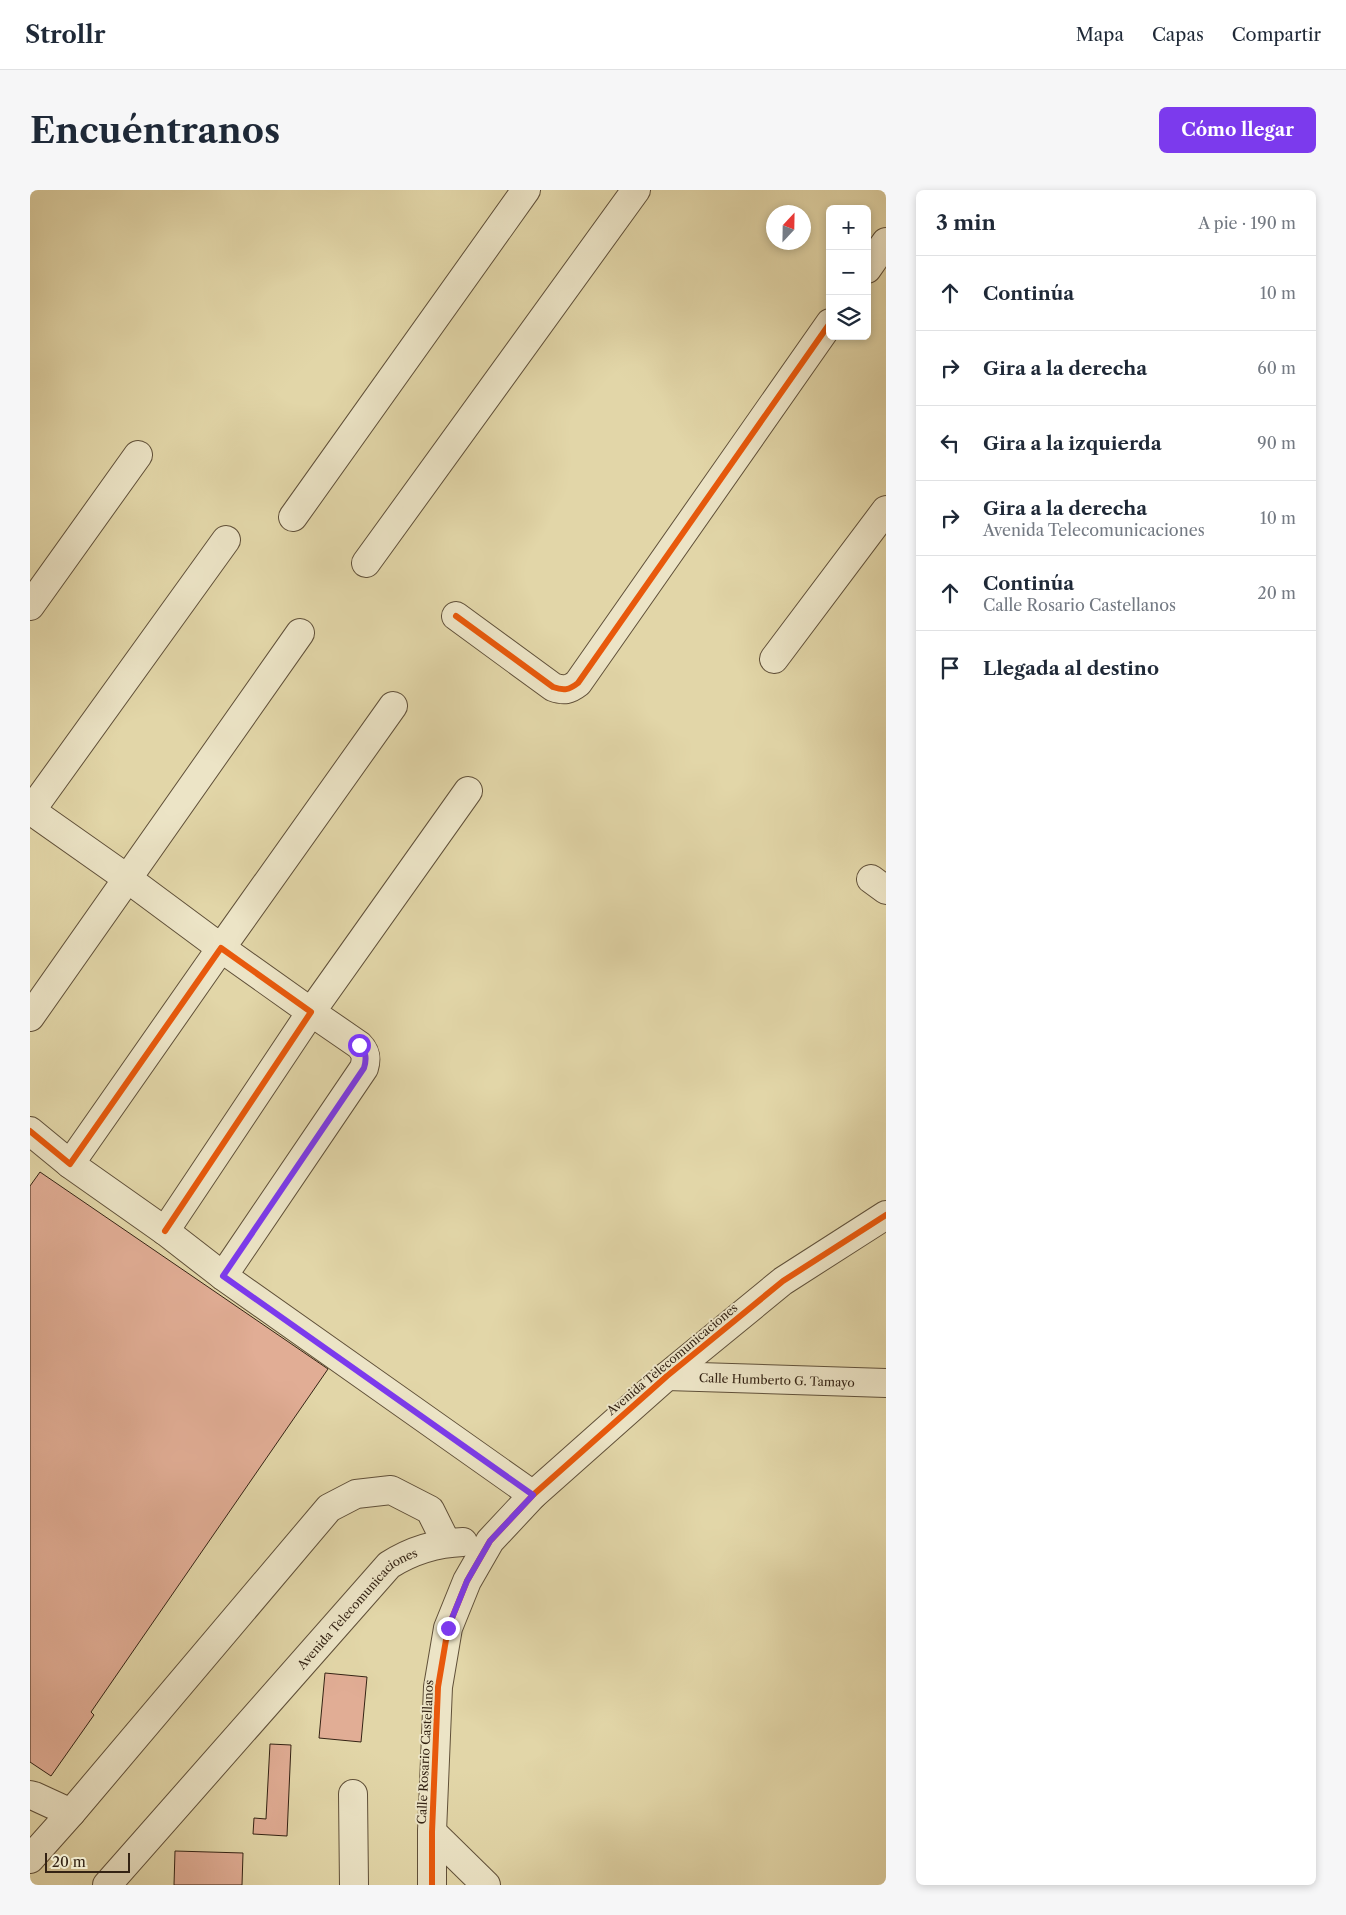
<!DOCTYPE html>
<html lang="es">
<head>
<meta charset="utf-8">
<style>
	:root { --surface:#fff; --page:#f6f6f7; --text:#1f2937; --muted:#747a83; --line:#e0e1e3; --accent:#7c3aed }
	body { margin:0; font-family:"Libre Caslon Text",serif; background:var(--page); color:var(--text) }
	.controls { position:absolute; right:15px; top:15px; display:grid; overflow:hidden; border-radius:8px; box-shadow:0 2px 8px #0003 }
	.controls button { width:45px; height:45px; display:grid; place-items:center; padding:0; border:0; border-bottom:1px solid var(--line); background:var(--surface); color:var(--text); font:25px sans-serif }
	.compass { position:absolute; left:736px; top:15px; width:45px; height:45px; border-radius:50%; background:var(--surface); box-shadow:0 2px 8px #0003; rotate:22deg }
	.scale { position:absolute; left:15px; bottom:12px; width:85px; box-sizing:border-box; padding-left:5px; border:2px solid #342314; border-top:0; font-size:14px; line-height:18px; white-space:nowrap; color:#342314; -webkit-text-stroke:4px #ece4c6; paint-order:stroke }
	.stop { position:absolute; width:15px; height:15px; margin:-11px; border:4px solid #7c3aed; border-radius:50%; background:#fff }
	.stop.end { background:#7c3aed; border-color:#fff; box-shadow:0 1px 5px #0008 }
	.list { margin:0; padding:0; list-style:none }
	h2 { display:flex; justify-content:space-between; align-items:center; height:65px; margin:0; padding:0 20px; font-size:21px }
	h2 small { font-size:16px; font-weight:400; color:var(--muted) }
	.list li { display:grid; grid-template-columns:32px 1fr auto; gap:15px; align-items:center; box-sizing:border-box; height:75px; padding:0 20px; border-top:1px solid var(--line) }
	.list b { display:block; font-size:19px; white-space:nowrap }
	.list p { margin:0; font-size:16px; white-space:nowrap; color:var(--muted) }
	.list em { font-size:16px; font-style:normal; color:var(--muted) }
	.icon { flex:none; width:28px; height:28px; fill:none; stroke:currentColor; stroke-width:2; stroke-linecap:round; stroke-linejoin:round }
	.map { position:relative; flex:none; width:856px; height:1695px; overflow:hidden; border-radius:8px }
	header { display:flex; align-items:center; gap:30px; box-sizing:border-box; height:70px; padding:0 25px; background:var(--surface); border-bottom:1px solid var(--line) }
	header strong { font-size:24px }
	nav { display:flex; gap:28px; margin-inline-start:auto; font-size:18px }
	.intro { display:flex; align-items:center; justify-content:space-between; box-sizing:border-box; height:120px; padding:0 30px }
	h1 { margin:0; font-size:35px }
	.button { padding:12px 22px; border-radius:8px; background:var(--accent); color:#fff; font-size:18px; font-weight:700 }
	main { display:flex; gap:30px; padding:0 30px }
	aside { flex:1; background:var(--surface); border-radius:8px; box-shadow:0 2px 8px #0003 }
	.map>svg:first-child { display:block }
	.building { fill:#e1ad95; stroke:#342314 }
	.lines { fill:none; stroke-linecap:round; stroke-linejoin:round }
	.minor-casing { stroke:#605039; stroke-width:30 }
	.minor { stroke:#ece4c6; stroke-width:28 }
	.cycleway-casing { stroke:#ece4c6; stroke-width:9 }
	.cycleway { stroke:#e8590c; stroke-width:6 }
	.route { stroke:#7c3aed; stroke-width:6 }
	.labels { text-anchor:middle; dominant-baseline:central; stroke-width:4; stroke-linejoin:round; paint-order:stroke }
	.street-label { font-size:12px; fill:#342314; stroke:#ece4c6 }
</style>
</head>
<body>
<header>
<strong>Strollr</strong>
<nav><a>Mapa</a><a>Capas</a><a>Compartir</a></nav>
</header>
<div class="intro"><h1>Encuéntranos</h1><a class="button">Cómo llegar</a></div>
<main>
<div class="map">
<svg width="856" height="1695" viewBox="0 0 856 1695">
	<rect width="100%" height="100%" fill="#e2d6a8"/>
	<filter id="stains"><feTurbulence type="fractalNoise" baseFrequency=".004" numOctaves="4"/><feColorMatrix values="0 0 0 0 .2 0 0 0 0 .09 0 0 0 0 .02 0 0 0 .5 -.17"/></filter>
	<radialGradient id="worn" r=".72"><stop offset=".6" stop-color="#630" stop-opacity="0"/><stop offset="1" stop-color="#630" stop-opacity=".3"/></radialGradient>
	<!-- building -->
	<g class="building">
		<path d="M10 982 298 1179 61 1522 64 1525 21 1586 0 1572V996Z"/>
		<path d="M295 1483 337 1487 331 1552 289 1548Z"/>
		<path d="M240 1554 261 1555 257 1646 223 1644 224 1628 236 1629Z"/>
		<path d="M145 1661 213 1663 212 1695H144Z"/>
	</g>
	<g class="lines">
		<!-- minor casing -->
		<g class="minor-casing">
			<g id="minor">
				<path d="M837 79 856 52"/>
				<path d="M263 327 496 0"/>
				<path d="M336 373 606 0"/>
				<path d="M0 416 108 265"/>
				<path d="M426 426 523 497C534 501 539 500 548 493L800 133"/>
				<path d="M744 469 856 320"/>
				<path d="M0 620 98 689 191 758 363 516"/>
				<path d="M0 622 196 350"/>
				<path d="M841 689 856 700"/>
				<path d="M0 827 270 443"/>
				<path d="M0 941 40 974 191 758 281 822 135 1041"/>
				<path d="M40 974 135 1041 193 1086 503 1305"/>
				<path d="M193 1086 334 878C337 868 336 862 329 855L281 822 438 601"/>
				<path id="s1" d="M637 1186 856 1193"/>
				<path d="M323 1604 324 1695"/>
				<path d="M0 1605 4 1606 41 1623"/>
				<path d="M402 1642 456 1695"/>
				<path d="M0 1669 41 1623 299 1318 326 1304 361 1300 400 1320 416 1352"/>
				<path id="s2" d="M77 1695 359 1375C381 1361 407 1353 433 1352"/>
				<path d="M402 1695V1642L408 1497 418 1438 437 1391 460 1351 503 1305 637 1186 753 1091 856 1025"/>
			</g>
		</g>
		<!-- minor -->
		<use href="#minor" class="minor"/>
		<!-- cycleway casing -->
		<g class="cycleway-casing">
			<g id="cycleway">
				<path d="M426 426 523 497C534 501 539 500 548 493L800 133"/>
				<path d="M0 941 40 974 191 758 281 822 135 1041"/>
				<path d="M402 1695V1642L408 1497 418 1438 437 1391 460 1351 503 1305 637 1186 753 1091 856 1025"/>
			</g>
		</g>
		<!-- cycleway -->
		<use href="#cycleway" class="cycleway"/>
	</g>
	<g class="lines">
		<!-- route -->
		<path class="route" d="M329 855C336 862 337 868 334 878L193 1086 503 1305 460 1351 437 1391 418 1438"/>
	</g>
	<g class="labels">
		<!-- street labels -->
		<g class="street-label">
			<text transform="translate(642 1169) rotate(-40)">Avenida Telecomunicaciones</text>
			<text stroke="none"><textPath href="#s1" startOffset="110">Calle Humberto G. Tamayo</textPath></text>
			<text stroke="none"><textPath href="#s2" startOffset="374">Avenida Telecomunicaciones</textPath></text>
			<text transform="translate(395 1562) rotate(-87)">Calle Rosario Castellanos</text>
		</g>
	</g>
	<rect width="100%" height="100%" filter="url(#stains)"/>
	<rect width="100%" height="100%" fill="url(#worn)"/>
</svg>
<div class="controls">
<button>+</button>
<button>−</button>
<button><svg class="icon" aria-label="layers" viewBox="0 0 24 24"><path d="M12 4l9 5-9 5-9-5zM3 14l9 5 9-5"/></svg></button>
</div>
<svg class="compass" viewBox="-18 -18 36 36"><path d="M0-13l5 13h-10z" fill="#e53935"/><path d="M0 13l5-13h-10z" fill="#747a83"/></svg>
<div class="scale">20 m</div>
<div class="stop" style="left:329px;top:855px"></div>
<div class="stop end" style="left:418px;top:1438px"></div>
</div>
<aside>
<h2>3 min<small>A pie · 190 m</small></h2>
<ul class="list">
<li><svg class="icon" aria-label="ahead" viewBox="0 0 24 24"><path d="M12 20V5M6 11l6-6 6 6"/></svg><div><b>Continúa</b></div><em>10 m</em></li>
<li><svg class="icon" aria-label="right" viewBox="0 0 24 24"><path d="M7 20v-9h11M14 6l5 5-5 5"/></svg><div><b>Gira a la derecha</b></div><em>60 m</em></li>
<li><svg class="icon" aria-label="left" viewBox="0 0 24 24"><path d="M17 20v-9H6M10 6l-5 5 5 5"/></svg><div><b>Gira a la izquierda</b></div><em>90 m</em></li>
<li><svg class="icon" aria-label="right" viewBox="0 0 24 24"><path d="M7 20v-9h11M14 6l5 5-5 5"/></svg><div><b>Gira a la derecha</b><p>Avenida Telecomunicaciones</p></div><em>10 m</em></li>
<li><svg class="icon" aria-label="ahead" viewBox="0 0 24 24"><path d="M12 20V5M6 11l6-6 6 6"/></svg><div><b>Continúa</b><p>Calle Rosario Castellanos</p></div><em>20 m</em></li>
<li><svg class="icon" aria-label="arrive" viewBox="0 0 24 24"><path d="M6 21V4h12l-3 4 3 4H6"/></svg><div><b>Llegada al destino</b></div></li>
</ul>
</aside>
</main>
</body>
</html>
